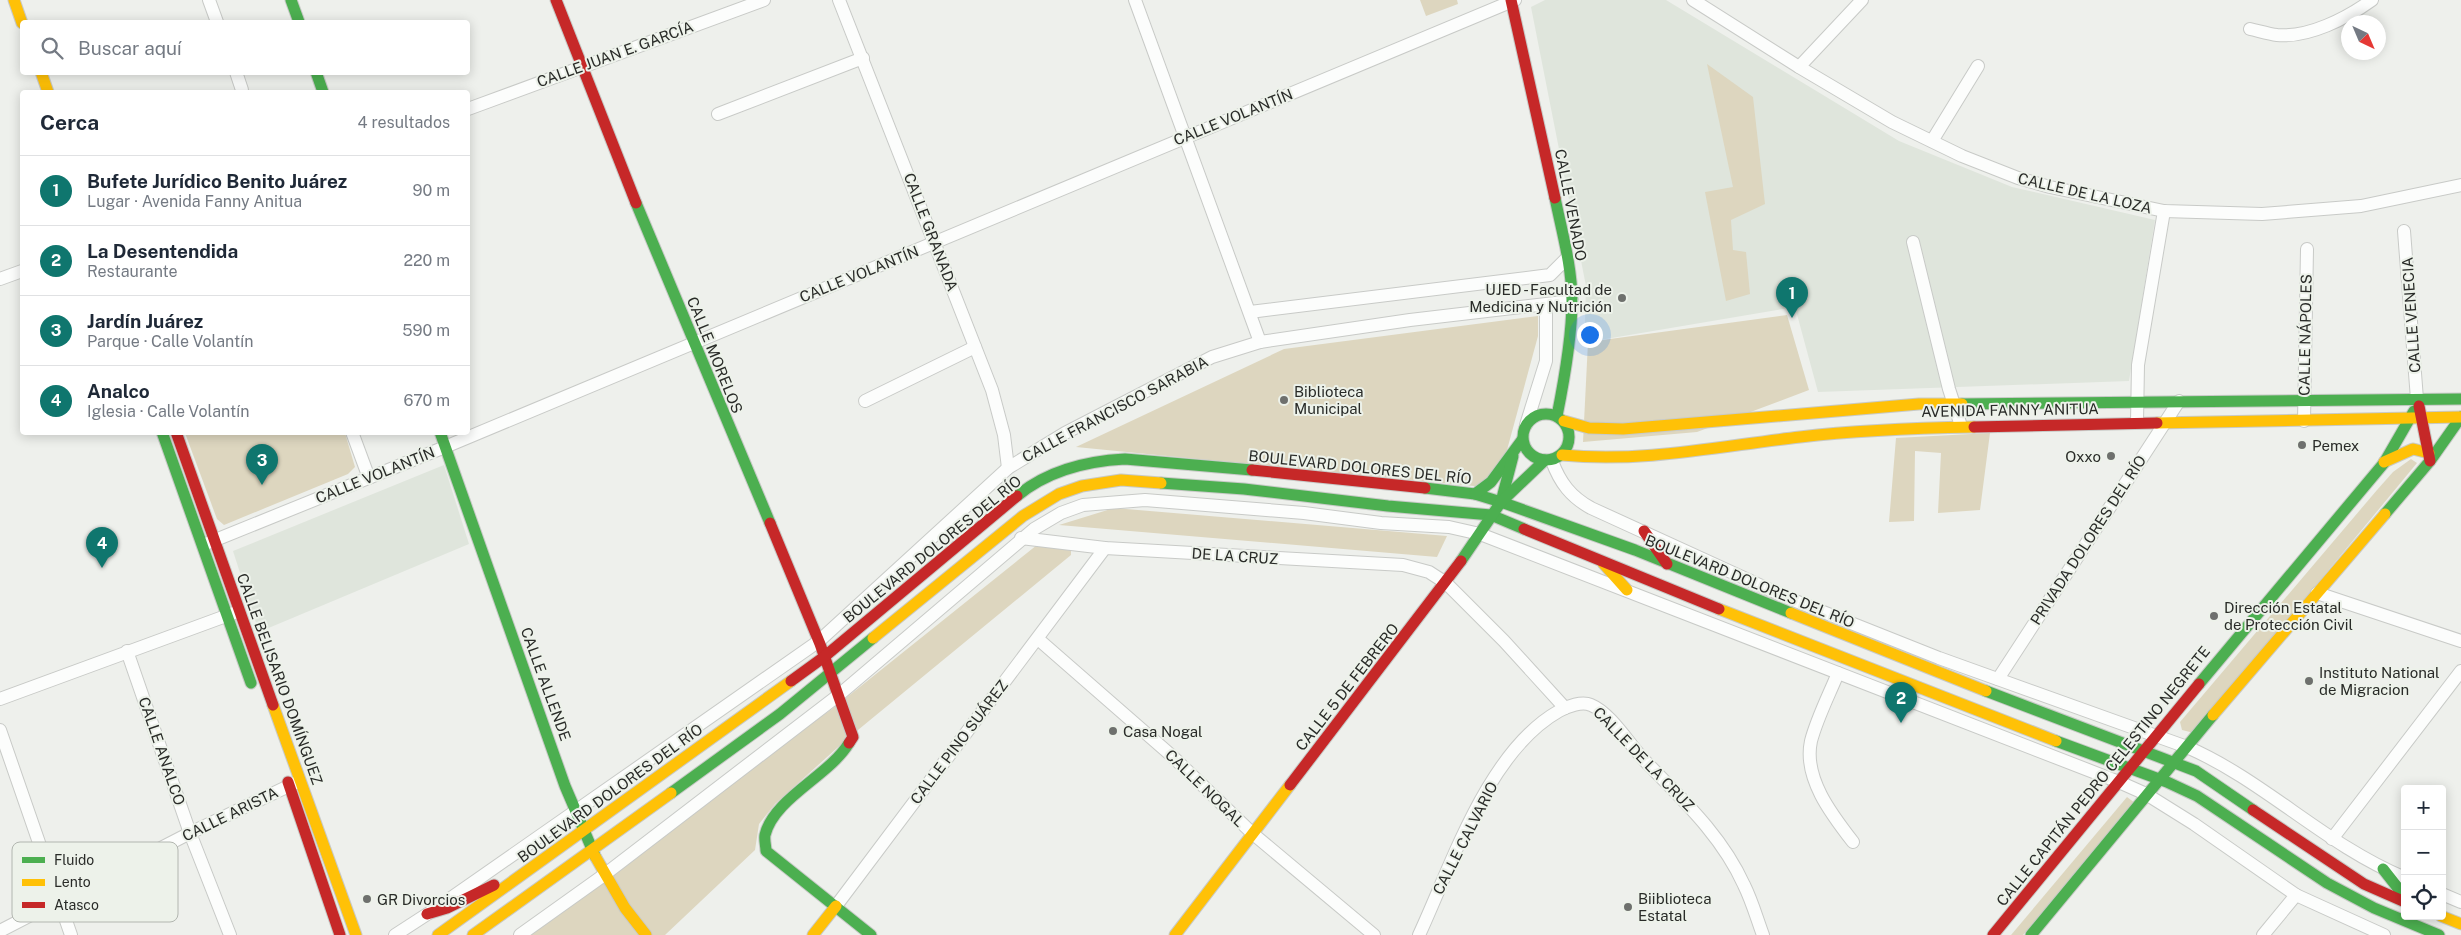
<!DOCTYPE html>
<html lang="es">
<head>
<meta charset="utf-8">
<style>
	:root { --surface:#fff; --page:#f2f2f3; --text:#1f2937; --muted:#747a83; --line:#e0e1e3; --accent:#0f766e }
	body { margin:0; font-family:"Public Sans",sans-serif; background:var(--page); color:var(--text) }
	.controls { position:absolute; right:15px; bottom:15px; display:grid; overflow:hidden; border-radius:5px; box-shadow:0 2px 12px #0003 }
	.controls button { width:45px; height:45px; display:grid; place-items:center; padding:0; border:0; border-bottom:1px solid var(--line); background:var(--surface); color:var(--text); font:25px sans-serif }
	.compass { position:absolute; left:2341px; top:15px; width:45px; height:45px; border-radius:50%; background:var(--surface); box-shadow:0 2px 12px #0003; rotate:136deg }
	.you { position:absolute; left:1589px; top:334px; width:18px; height:18px; margin:-12px; border:4px solid #fff; border-radius:50%; background:#1a73e8; box-shadow:0 0 0 8px #1a73e833 }
	.badge { display:grid; place-items:center; width:32px; height:32px; border-radius:50%; background:var(--accent); color:#fff; font-size:16px; font-weight:700 }
	.pin { position:absolute; translate:-50% -41px; filter:drop-shadow(0 1px 2px #0008) }
	.pin::after { content:''; position:absolute; top:26px; width:18px; height:15px; background:inherit; clip-path:polygon(0 0,100% 0,50% 100%) }
	.list { margin:0; padding:0; list-style:none }
	h2 { display:flex; justify-content:space-between; align-items:center; height:65px; margin:0; padding:0 20px; font-size:21px }
	h2 small { font-size:16px; font-weight:400; color:var(--muted) }
	.list li { display:grid; grid-template-columns:32px 1fr auto; gap:15px; align-items:center; box-sizing:border-box; height:70px; padding:0 20px; border-top:1px solid var(--line) }
	.list b { display:block; font-size:19px; white-space:nowrap }
	.list p { margin:0; font-size:16px; white-space:nowrap; color:var(--muted) }
	.list em { font-size:16px; font-style:normal; color:var(--muted) }
	.icon { flex:none; width:28px; height:28px; fill:none; stroke:currentColor; stroke-width:2; stroke-linecap:round; stroke-linejoin:round }
	.map { position:relative; flex:none; width:2461px; height:935px; overflow:hidden }
	.search { position:absolute; background:var(--surface); box-shadow:0 2px 12px #0003; left:20px; top:20px; width:450px; height:55px; display:flex; align-items:center; gap:12px; box-sizing:border-box; padding:0 18px; border-radius:5px; color:var(--muted); font-size:19px }
	.panel { position:absolute; background:var(--surface); box-shadow:0 2px 12px #0003; left:20px; top:90px; width:450px; height:345px; border-radius:5px }
	.map>svg:first-child { display:block }
	.built { fill:#dfe5dc }
	.green { fill:#ddd6bf }
	.lines { fill:none; stroke-linecap:round; stroke-linejoin:round }
	.street-casing { stroke:#c8cac7; stroke-width:14 }
	.fast-casing { stroke:#c8cac7; stroke-width:13 }
	.slow-casing { stroke:#c8cac7; stroke-width:13 }
	.jam-casing { stroke:#c8cac7; stroke-width:13 }
	.street { stroke:#fcfdfc; stroke-width:12 }
	.fast { stroke:#4caf50; stroke-width:11 }
	.slow { stroke:#ffc107; stroke-width:11 }
	.jam { stroke:#c62828; stroke-width:11 }
	.poi-dot { fill:#6e706d; stroke:#edf2ea; stroke-width:2 }
	.labels { text-anchor:middle; dominant-baseline:central; stroke-width:4; stroke-linejoin:round; paint-order:stroke }
	.street-label { font-size:15px; fill:#292b28; stroke:#edf2ea }
	.poi-label { font-size:15px; fill:#292b28; stroke:#edf2ea; text-anchor:start }
	.key { fill:#edf2ea; stroke:#b2b6b0; stroke-width:1 }
	.key-label { font-size:14px; fill:#292b28 }
</style>
</head>
<body>
<div class="map">
<svg width="2461" height="935" viewBox="0 0 2461 935">
	<rect width="100%" height="100%" fill="#eef0ec"/>
	<!-- built -->
	<g class="built">
		<path d="M1545 0H1666L1899 141 2012 187 2155 220 2129 381 1818 392 1795 307 1588 342 1585 323 1586 286 1531 7Z"/>
		<path d="M444 465 469 544 259 632 233 551Z"/>
	</g>
	<!-- green -->
	<g class="green">
		<path d="M1420 0H1457L1458 4 1426 16Z"/>
		<path d="M1707 64 1753 97 1765 204 1731 220 1733 250 1746 252 1750 294 1726 301 1705 192 1733 187Z"/>
		<path d="M1787 315 1809 390 1697 432 1583 442 1588 342Z"/>
		<path d="M1538 316V336L1507 450 1484 487 1076 447 1284 349Z"/>
		<path d="M185 433H345L355 467 348 474 224 525 217 519Z"/>
		<path d="M1990 433 1980 510 1938 513 1941 453 1915 451 1914 521 1889 522 1896 438Z"/>
		<path d="M2411 459 2417 463 2194 733 2182 730 2180 722 2377 490 2393 472Z"/>
		<path d="M1114 508 1447 536 1437 557 1059 525Z"/>
		<path d="M1037 545 1071 548V555L847 739 775 804 759 824 755 850 665 935H518L836 706Z"/>
		<path d="M2127 797 2135 803 2023 935H2011Z"/>
	</g>
	<g class="lines">
		<!-- street casing -->
		<g class="street-casing">
			<g id="street">
				<path d="M209 0 217 22"/>
				<path d="M839 0 992 390 1004 435 1008 468"/>
				<path d="M1135 0 1260 342"/>
				<path d="M1693 0 1799 67 1892 122 1962 156 2018 178 2050 187 2164 211 2262 214 2361 206 2461 185"/>
				<path d="M2250 29C2259 31 2269 34 2277 35 2309 38 2347 18 2372 0"/>
				<path d="M1799 67 1862 0"/>
				<path d="M236 72 242 90"/>
				<path d="M468 109 764 0"/>
				<path d="M718 114 863 58"/>
				<path d="M1932 141 1978 66"/>
				<path d="M2404 231 2417 399"/>
				<path d="M1913 242 1949 389 1961 426"/>
				<path d="M0 279 22 271"/>
				<path d="M1250 312 1550 275 1567 258"/>
				<path d="M865 401 975 347"/>
				<path d="M2304 421 2307 249"/>
				<path d="M2137 422 2138 365 2164 211"/>
				<path d="M1526 425 1546 361V305"/>
				<path d="M352 432 369 478"/>
				<path d="M1552 461C1560 483 1571 497 1591 508L1788 598 1939 658 2187 747C2265 781 2325 845 2405 878"/>
				<path d="M1021 538 1105 548 1403 565 1429 572 1446 583 1504 641 1565 708"/>
				<path d="M208 543 445 447 1515 0"/>
				<path d="M2317 593 2461 641"/>
				<path d="M1038 639 1172 756 1252 833 1374 935"/>
				<path d="M127 651 190 833 230 935"/>
				<path d="M1838 673C1829 695 1817 718 1811 741 1803 778 1832 815 1853 842"/>
				<path d="M1998 679 2179 401"/>
				<path d="M0 699 234 613"/>
				<path d="M0 730 71 935"/>
				<path d="M2332 839 2461 671"/>
				<path d="M2442 894 2461 902"/>
				<path d="M451 898 819 641 1008 468 1065 433 1212 357 1260 342 1410 320 1572 301"/>
				<path d="M836 906 1105 548"/>
				<path d="M0 931 190 833 295 783"/>
				<path d="M395 935 432 911"/>
				<path d="M520 935 604 875 840 694 1034 529 1061 513 1083 505 1145 500 1304 513 1381 523 1449 527 1480 534 2119 782 2146 794 2194 824 2296 895 2384 935"/>
				<path d="M1419 935C1452 864 1488 751 1559 711 1568 706 1582 701 1591 705 1611 713 1631 747 1646 762 1683 800 1722 836 1744 885 1752 901 1757 919 1763 935"/>
				<path d="M2263 935 2296 895"/>
			</g>
		</g>
		<!-- fast casing -->
		<g class="fast-casing">
			<g id="fast">
				<path d="M291 0 299 22"/>
				<path d="M316 72 323 92"/>
				<path d="M1555 198C1562 232 1572 267 1572 301 1572 337 1564 381 1557 416"/>
				<path d="M636 203 770 523"/>
				<path d="M1962 404 2461 399"/>
				<circle cx="1546" cy="437" r="23"/>
				<path d="M162 432 251 683"/>
				<path d="M440 432 565 786 595 856"/>
				<path d="M1161 483 1244 489 1388 506 1491 515 1524 529"/>
				<path d="M1425 488 1475 494 1501 502 1635 550 1791 613"/>
				<path d="M1475 494 1491 482 1522 440"/>
				<path d="M1017 496C1047 471 1087 461 1125 459L1252 470"/>
				<path d="M1501 502 1513 456"/>
				<path d="M2385 514 2430 461 2461 417"/>
				<path d="M1461 561 1501 502 1545 460"/>
				<path d="M2199 684 2384 463 2414 411"/>
				<path d="M1986 691 2196 771 2253 810"/>
				<path d="M2056 741 2167 782 2197 796 2327 883 2374 908 2439 935"/>
				<path d="M849 743C829 776 774 798 765 835 764 840 766 846 766 851L871 935"/>
				<path d="M671 793 780 714 873 638"/>
				<path d="M2383 869 2405 897"/>
				<path d="M2031 935 2213 715"/>
			</g>
		</g>
		<!-- slow casing -->
		<g class="slow-casing">
			<g id="slow">
				<path d="M14 0 22 23"/>
				<path d="M41 72 48 92"/>
				<path d="M1564 421 1589 428 1623 429 1919 404H1962"/>
				<path d="M2157 423 2461 417"/>
				<path d="M1562 455C1643 463 1720 446 1800 437 1858 430 1915 428 1974 427"/>
				<path d="M2384 462 2413 449 2429 453"/>
				<path d="M1603 563 1627 590"/>
				<path d="M1719 609 2056 741"/>
				<path d="M1791 613 1986 691"/>
				<path d="M873 638 1023 516 1059 494 1082 486 1121 480 1161 483"/>
				<path d="M273 705 356 935"/>
				<path d="M2213 715 2385 514"/>
				<path d="M595 856 625 908 646 935"/>
				<path d="M2441 916 2461 924"/>
				<path d="M438 935 791 681"/>
				<path d="M473 935 671 793"/>
				<path d="M813 935 836 906"/>
				<path d="M1175 935 1290 785"/>
			</g>
		</g>
		<!-- jam casing -->
		<g class="jam-casing">
			<g id="jam">
				<path d="M556 0 636 203"/>
				<path d="M1511 0 1555 198"/>
				<path d="M2419 406 2430 461"/>
				<path d="M1974 427 2157 423"/>
				<path d="M176 432 273 705"/>
				<path d="M1252 470 1425 488"/>
				<path d="M770 523 820 644 853 737 849 743"/>
				<path d="M1524 529 1719 609"/>
				<path d="M1644 531 1667 564"/>
				<path d="M791 681 824 657 1017 496"/>
				<path d="M288 782 340 935"/>
				<path d="M1290 785 1461 561"/>
				<path d="M2253 810 2364 884 2405 902"/>
				<path d="M427 914 447 908 494 885"/>
				<path d="M1993 935 2199 684"/>
			</g>
		</g>
		<!-- street -->
		<use href="#street" class="street"/>
		<!-- fast -->
		<use href="#fast" class="fast"/>
		<!-- slow -->
		<use href="#slow" class="slow"/>
		<!-- jam -->
		<use href="#jam" class="jam"/>
	</g>
	<!-- markers -->
	<g class="poi-dot">
		<circle cx="1622" cy="298" r="5"/>
		<circle cx="1284" cy="400" r="5"/>
		<circle cx="2302" cy="445" r="5"/>
		<circle cx="2111" cy="456" r="5"/>
		<circle cx="2214" cy="616" r="5"/>
		<circle cx="2309" cy="681" r="5"/>
		<circle cx="1113" cy="731" r="5"/>
		<circle cx="367" cy="899" r="5"/>
		<circle cx="1628" cy="907" r="5"/>
	</g>
	<g class="labels">
		<!-- street labels -->
		<g class="street-label">
			<text transform="translate(615 54) rotate(-20)">CALLE JUAN E. GARCÍA</text>
			<text transform="translate(1233 117) rotate(-22)">CALLE VOLANTÍN</text>
			<text transform="translate(2085 193) rotate(13)">CALLE DE LA LOZA</text>
			<text transform="translate(1571 205) rotate(79)">CALLE VENADO</text>
			<text transform="translate(931 232) rotate(69)">CALLE GRANADA</text>
			<text transform="translate(859 274) rotate(-22)">CALLE VOLANTÍN</text>
			<text transform="translate(2411 315) rotate(-94)">CALLE VENECIA</text>
			<text transform="translate(2305 335) rotate(-89)">CALLE NÁPOLES</text>
			<text transform="translate(715 355) rotate(68)">CALLE MORELOS</text>
			<text transform="translate(1115 409) rotate(-28)">CALLE FRANCISCO SARABIA</text>
			<text transform="translate(2010 410) rotate(-1)">AVENIDA FANNY ANITUA</text>
			<text transform="translate(1360 467) rotate(6)">BOULEVARD DOLORES DEL RÍO</text>
			<text transform="translate(375 475) rotate(-22)">CALLE VOLANTÍN</text>
			<text transform="translate(2088 540) rotate(-57)">PRIVADA DOLORES DEL RÍO</text>
			<text transform="translate(932 549) rotate(-39)">BOULEVARD DOLORES DEL RÍO</text>
			<text transform="translate(1235 556) rotate(4)">DE LA CRUZ</text>
			<text transform="translate(1750 581) rotate(22)">BOULEVARD DOLORES DEL RÍO</text>
			<text transform="translate(280 679) rotate(70)">CALLE BELISARIO DOMÍNGUEZ</text>
			<text transform="translate(546 684) rotate(70)">CALLE ALLENDE</text>
			<text transform="translate(1347 687) rotate(-52)">CALLE 5 DE FEBRERO</text>
			<text transform="translate(959 742) rotate(-53)">CALLE PINO SUÁREZ</text>
			<text transform="translate(162 751) rotate(71)">CALLE ANALCO</text>
			<text transform="translate(1644 759) rotate(46)">CALLE DE LA CRUZ</text>
			<text transform="translate(2103 776) rotate(-51)">CALLE CAPITÁN PEDRO CELESTINO NEGRETE</text>
			<text transform="translate(1205 788) rotate(44)">CALLE NOGAL</text>
			<text transform="translate(610 793) rotate(-36)">BOULEVARD DOLORES DEL RÍO</text>
			<text transform="translate(230 814) rotate(-26)">CALLE ARISTA</text>
			<text transform="translate(1465 838) rotate(-63)">CALLE CALVARIO</text>
		</g>
		<!-- poi labels -->
		<g class="poi-label">
			<text x="1612" y="289" text-anchor="end">UJED - Facultad de<tspan x="1612" dy="17">Medicina y Nutrición</tspan></text>
			<text x="1294" y="391">Biblioteca<tspan x="1294" dy="17">Municipal</tspan></text>
			<text x="2312" y="445">Pemex</text>
			<text x="2101" y="456" text-anchor="end">Oxxo</text>
			<text x="2224" y="607">Dirección Estatal<tspan x="2224" dy="17">de Protección Civil</tspan></text>
			<text x="2319" y="672">Instituto National<tspan x="2319" dy="17">de Migracion</tspan></text>
			<text x="1123" y="731">Casa Nogal</text>
			<text x="1638" y="898">Biiblioteca<tspan x="1638" dy="17">Estatal</tspan></text>
			<text x="377" y="899">GR Divorcios</text>
		</g>
	</g>
	<!-- legend -->
	<rect x="12" y="842" width="166" height="80" rx="8" class="key"/>
	<rect x="22" y="857" width="23" height="6" fill="#4caf50"/>
	<rect x="22" y="879" width="23" height="7" fill="#ffc107"/>
	<rect x="22" y="902" width="23" height="6" fill="#c62828"/>
	<g class="key-label">
		<text x="54" y="865">Fluido</text>
		<text x="54" y="887">Lento</text>
		<text x="54" y="910">Atasco</text>
	</g>
</svg>
<div class="controls">
<button>+</button>
<button>−</button>
<button><svg class="icon" aria-label="locate" viewBox="0 0 24 24"><circle cx="12" cy="12" r="6"/><path d="M12 2v4M12 18v4M2 12h4M18 12h4"/></svg></button>
</div>
<svg class="compass" viewBox="-18 -18 36 36"><path d="M0-13l5 13h-10z" fill="#e53935"/><path d="M0 13l5-13h-10z" fill="#747a83"/></svg>
<div class="you"></div>
<div class="pin badge" style="left:1792px;top:318px">1</div>
<div class="pin badge" style="left:1901px;top:723px">2</div>
<div class="pin badge" style="left:262px;top:485px">3</div>
<div class="pin badge" style="left:102px;top:568px">4</div>
<div class="search"><svg class="icon" aria-label="search" viewBox="0 0 24 24"><circle cx="10" cy="10" r="6"/><path d="M15 15l6 6"/></svg>Buscar aquí</div>
<section class="panel">
<h2>Cerca<small>4 resultados</small></h2>
<ul class="list">
<li><span class="badge">1</span><div><b>Bufete Jurídico Benito Juárez</b><p>Lugar · Avenida Fanny Anitua</p></div><em>90 m</em></li>
<li><span class="badge">2</span><div><b>La Desentendida</b><p>Restaurante</p></div><em>220 m</em></li>
<li><span class="badge">3</span><div><b>Jardín Juárez</b><p>Parque · Calle Volantín</p></div><em>590 m</em></li>
<li><span class="badge">4</span><div><b>Analco</b><p>Iglesia · Calle Volantín</p></div><em>670 m</em></li>
</ul>
</section>
</div>
</body>
</html>
